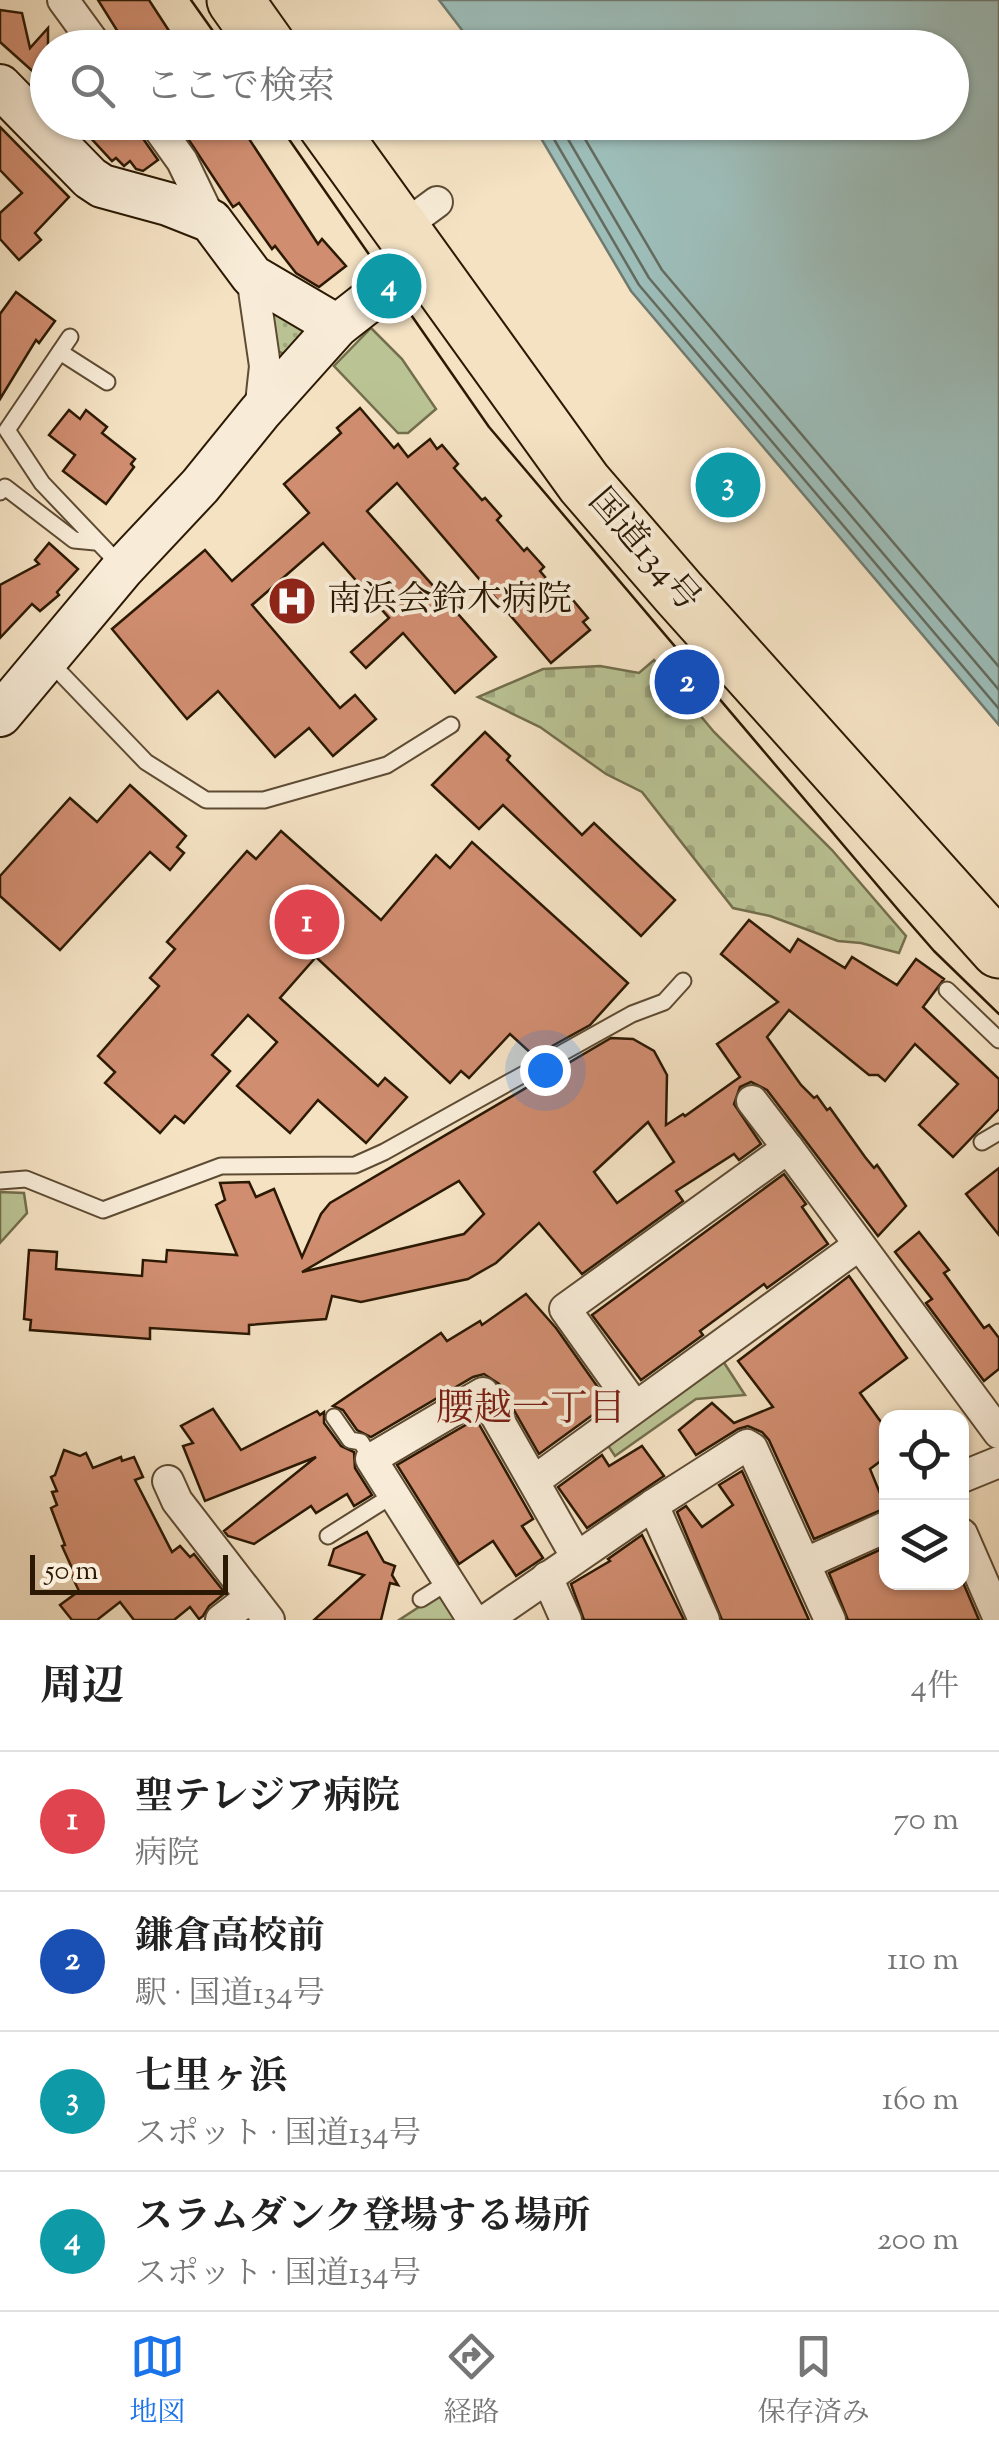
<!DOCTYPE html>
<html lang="ja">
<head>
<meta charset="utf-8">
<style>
	:root { --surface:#fff; --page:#f2f2f2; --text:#222; --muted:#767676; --line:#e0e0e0; --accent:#1a73e8 }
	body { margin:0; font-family:"Sorts Mill Goudy","Noto Serif JP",serif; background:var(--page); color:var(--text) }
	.controls { position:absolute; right:30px; bottom:30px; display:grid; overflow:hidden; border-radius:20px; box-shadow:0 2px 8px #0004 }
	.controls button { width:90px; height:90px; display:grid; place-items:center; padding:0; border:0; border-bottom:2px solid var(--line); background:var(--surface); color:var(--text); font:50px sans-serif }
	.scale { position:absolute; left:30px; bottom:25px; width:198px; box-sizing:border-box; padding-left:10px; border:5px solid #2c1903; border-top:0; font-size:28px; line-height:35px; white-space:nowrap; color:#2c1903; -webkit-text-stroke:8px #f8ecd8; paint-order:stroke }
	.you { position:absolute; left:545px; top:1070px; width:35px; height:35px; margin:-25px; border:8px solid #fff; border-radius:50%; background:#1a73e8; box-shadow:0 0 0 15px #1a73e833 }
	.badge { display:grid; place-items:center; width:65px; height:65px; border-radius:50%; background:var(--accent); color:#fff; font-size:32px; font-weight:700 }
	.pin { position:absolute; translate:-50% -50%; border:5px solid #fff; box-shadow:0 2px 10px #0006 }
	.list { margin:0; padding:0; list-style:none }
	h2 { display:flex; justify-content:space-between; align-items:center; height:130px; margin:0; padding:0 40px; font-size:42px }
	h2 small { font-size:32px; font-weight:400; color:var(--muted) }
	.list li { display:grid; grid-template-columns:65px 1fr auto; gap:30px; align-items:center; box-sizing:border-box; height:140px; padding:0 40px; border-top:2px solid var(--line) }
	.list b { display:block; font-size:38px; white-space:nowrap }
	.list p { margin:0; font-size:32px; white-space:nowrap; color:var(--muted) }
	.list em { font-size:32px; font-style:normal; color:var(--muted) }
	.icon { flex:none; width:55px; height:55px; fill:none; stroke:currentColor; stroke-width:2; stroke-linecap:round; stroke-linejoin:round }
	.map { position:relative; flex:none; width:999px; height:1620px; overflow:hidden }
	.search { position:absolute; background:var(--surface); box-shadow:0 2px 8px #0004; left:30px; right:30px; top:30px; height:110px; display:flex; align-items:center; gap:25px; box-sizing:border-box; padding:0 35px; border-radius:55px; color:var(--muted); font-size:38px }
	.sheet { height:690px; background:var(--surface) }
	nav { display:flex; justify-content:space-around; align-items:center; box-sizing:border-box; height:140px; border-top:2px solid var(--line); background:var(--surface); font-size:28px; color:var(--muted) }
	nav a { display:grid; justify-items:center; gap:5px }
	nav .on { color:var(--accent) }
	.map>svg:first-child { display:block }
	.grass { fill:url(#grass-dots); stroke:#736e4c; stroke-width:2.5 }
	.cemetery { fill:url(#cemetery-stones); stroke:#736e4c; stroke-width:2.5 }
	.park { fill:#bac394; stroke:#736e4c; stroke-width:2.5 }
	.water { fill:#9dbdb9; stroke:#707b70; stroke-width:2.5 }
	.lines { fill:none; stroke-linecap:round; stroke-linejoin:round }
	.shore { stroke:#646b5e; stroke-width:2.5 }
	.building { fill:#d08d70; stroke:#2c1903; stroke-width:2.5; fill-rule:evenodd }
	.lane-casing { stroke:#5e4b33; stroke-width:19 }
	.street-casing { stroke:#5e4b33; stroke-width:34 }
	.secondary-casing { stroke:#2c1903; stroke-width:46 }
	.highway-casing { stroke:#2c1903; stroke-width:59 }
	.lane { stroke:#f8ecd8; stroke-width:15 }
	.street { stroke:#f8ecd8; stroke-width:30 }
	.secondary { stroke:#f8ecd8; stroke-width:42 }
	.highway { stroke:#f4e2c3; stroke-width:55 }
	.tram { stroke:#2c1903; stroke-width:2.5 }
	.labels { text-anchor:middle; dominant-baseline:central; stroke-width:8; stroke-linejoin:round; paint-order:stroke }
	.street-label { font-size:35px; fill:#2c1903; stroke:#f8ecd8 }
	.poi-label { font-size:35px; fill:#2c1903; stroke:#f8ecd8; text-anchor:start }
	.neighbourhood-label { font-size:38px; fill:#7a1f14; stroke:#f8ecd8 }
</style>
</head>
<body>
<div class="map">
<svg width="999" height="1620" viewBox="0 0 999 1620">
	<defs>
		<pattern id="grass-dots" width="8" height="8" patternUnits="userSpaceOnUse" patternTransform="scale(2.5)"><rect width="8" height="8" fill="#bac394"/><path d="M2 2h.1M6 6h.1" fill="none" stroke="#a0a77e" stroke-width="1.8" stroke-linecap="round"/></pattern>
		<pattern id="cemetery-stones" width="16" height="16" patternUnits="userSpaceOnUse" patternTransform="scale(2.5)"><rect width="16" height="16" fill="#bac394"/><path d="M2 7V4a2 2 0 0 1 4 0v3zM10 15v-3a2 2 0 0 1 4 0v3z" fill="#a0a77e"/></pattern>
	</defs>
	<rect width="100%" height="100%" fill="#f4e2c3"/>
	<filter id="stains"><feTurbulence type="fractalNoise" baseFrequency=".002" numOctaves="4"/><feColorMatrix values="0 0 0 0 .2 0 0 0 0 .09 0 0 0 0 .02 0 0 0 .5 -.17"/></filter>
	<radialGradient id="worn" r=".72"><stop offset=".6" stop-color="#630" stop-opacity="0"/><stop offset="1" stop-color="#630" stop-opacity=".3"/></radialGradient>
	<!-- grass -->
	<path class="grass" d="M268 305 308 328 284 354 276 350Z"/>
	<!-- cemetery -->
	<path class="cemetery" d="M654 660 714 732 832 850 906 936 899 953 861 943 838 941 770 916 733 908 642 792 606 774 540 727 478 697 543 669 600 666 639 673Z"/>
	<!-- park -->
	<g class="park">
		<path d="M371 328 402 359 436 409 408 433H398L334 366Z"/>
		<path d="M0 1192 24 1193 27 1213 0 1243Z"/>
		<path d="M721 1358 745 1395 696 1399 615 1456 605 1441Z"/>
		<path d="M445 1590 464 1620H399Z"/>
	</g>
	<!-- water -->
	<path class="water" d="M439 0H999V725L631 291 532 123 952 122V48L475 47Z"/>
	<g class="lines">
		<!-- shore -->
		<g class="shore">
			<path d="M544 122 639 285 999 709"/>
			<path d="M558 122 649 278 999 690"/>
			<path d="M575 122 662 270 999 667"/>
		</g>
	</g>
	<!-- building -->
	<g class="building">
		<path d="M98 0H149L175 40 164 48H128Z"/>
		<path d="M0 10 22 13 30 48 48 28V85L0 42Z"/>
		<path d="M76 122H135L139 133 158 160 143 171 136 169 130 161 124 166 116 158 112 161Z"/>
		<path d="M177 122H212L219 133 238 122 318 244 322 239 346 266 319 287 296 273 275 246 272 249 239 203 233 207Z"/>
		<path d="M0 127 69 197 35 233 41 240 19 260 0 239V213L22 193 0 170Z"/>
		<path d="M16 292 55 321 39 343 36 340 0 399V314Z"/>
		<path d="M360 408 394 448 398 444 408 457 430 439 437 449 442 445 458 464 454 468 482 500 485 498 501 516 497 520 524 551 527 548 544 567 540 571 567 603 572 599 588 618 583 622 590 630 551 663 397 483 367 511 496 657 455 693 403 633 366 668 351 652 389 618 323 543 252 605 340 708 355 695 376 719 333 756 309 728 275 757 218 691 187 719 112 629 205 550 232 581 309 513 284 484 341 433 337 428Z"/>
		<path d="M69 410 80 419 86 410 107 427 102 433 135 459 131 464 134 467 106 504 63 471 75 455 49 435Z"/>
		<path d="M49 543 78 569 57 592 59 595 40 611 32 604 0 638V585L39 564 35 560Z"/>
		<path d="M485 732 510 756 507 760 582 835 594 823 675 900 641 936 503 805 479 829 432 785Z"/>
		<path d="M130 785 186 836 177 847 184 853 170 870 150 852 60 950 0 896V876L70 798 97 822Z"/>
		<path d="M281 831 381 920 436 855 450 868 472 842 628 983 590 1025 534 1056 510 1034 469 1078 461 1071 450 1083 316 957 280 998 378 1086 385 1078 407 1097 366 1143 318 1100 290 1133 237 1086 277 1042 248 1015 212 1055 230 1071 184 1123 175 1116 160 1133 105 1083 115 1072 98 1056 159 986 150 978 175 949 167 942 247 851 256 859Z"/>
		<path d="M749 920 790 952 798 939 845 968 852 957 897 985 916 959 944 979 923 1007 999 1079V1109L953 1157 919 1125 958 1084 915 1044 885 1081 878 1075H869L789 1010 767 1037 801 1085 814 1098 817 1096 827 1110 830 1108 865 1157 874 1168 877 1165 906 1206 878 1236 767 1090 751 1082 740 1087 734 1104 761 1144 739 1160 734 1154 676 1191 683 1201 582 1274 539 1223 496 1263 468 1279 361 1302 332 1296 326 1319 249 1325V1334L150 1328V1339L30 1330 31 1320 24 1319 29 1250 57 1252 56 1269 142 1276 143 1260 166 1262 167 1250 237 1255 216 1205 225 1200 220 1183 249 1182 256 1197 274 1189 302 1257 321 1214 330 1203 611 1038 633 1039 654 1051 667 1075 666 1125 683 1114 685 1116 740 1077 717 1044 778 1002 721 954ZM648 1122 674 1162 617 1203 594 1172ZM459 1181 484 1214 464 1234 302 1272Z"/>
		<path d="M999 1168V1235L966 1194Z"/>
		<path d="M784 1174 806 1204 802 1207 828 1244 767 1288 764 1284 700 1331 703 1335 641 1380 592 1315Z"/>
		<path d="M919 1232 949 1270 944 1273 984 1328 989 1325 999 1338V1369L984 1381 926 1303 932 1299 895 1252Z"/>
		<path d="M849 1276 907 1358 860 1393 886 1429V1457L870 1469 886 1508 814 1539 769 1440 762 1432 748 1426 738 1429 696 1455 679 1430 712 1403 734 1423 773 1407 738 1361Z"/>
		<path d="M526 1294 556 1328 609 1403 539 1454 499 1384 484 1374 473 1377 371 1437 357 1430 343 1410 333 1406 441 1333 447 1341 480 1321 482 1325Z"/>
		<path d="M213 1409 241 1450 317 1411 320 1415 324 1412V1423L341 1446 354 1452 355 1468 372 1495 354 1506 347 1494 316 1513 311 1506 254 1544 228 1536 224 1531 316 1457 205 1501 183 1446 193 1443 181 1426Z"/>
		<path d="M476 1419 533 1519 522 1526 543 1558 516 1576 493 1541 459 1564 397 1465Z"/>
		<path d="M642 1446 664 1476 587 1528 558 1487 602 1455 609 1466Z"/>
		<path d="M64 1450 80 1456 86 1453 93 1468 121 1457 122 1461 134 1457 143 1477 135 1480 172 1552 180 1546 190 1557 194 1554 225 1593 209 1606 203 1616 199 1619 190 1607 174 1620H134L120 1602 97 1620H72L60 1605 79 1591 69 1570 72 1568 62 1546 65 1545 51 1508 57 1505 52 1492 57 1491 51 1477 55 1475Z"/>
		<path d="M742 1471 809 1620H722L677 1512 686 1506 702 1527 733 1505 719 1485Z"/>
		<path d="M367 1532 384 1562 395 1566 392 1575 398 1585 390 1583 381 1620H314L364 1575 329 1565 334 1549Z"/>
		<path d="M642 1535 684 1620H584L571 1584 610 1561 608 1559Z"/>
		<path d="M886 1547V1582H962V1580L979 1620H848L829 1573Z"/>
	</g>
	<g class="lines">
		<!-- lane casing -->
		<g class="lane-casing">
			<g id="lane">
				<path d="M70 337 7 430 42 483 120 565"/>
				<path d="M60 352 107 382"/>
				<path d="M0 492 5 487 74 540 95 542"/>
				<path d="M50 662 146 762 206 800H264L387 765 451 725"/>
				<path d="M947 990 999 1040"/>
				<path d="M982 1142 999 1132"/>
				<path d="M0 1181 26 1179 103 1210 221 1166 355 1165 384 1152 632 1014 664 1002 683 981"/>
				<path d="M334 1417 350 1440 361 1442 371 1459"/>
				<path d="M328 1536 393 1495"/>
				<path d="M421 1599 448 1582"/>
			</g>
		</g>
		<!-- street casing -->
		<g class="street-casing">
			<g id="street">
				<path d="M63 0 98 48"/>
				<path d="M154 122 182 161 211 221"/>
				<path d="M418 216 437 202"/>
				<path d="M252 276 265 366 260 412"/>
				<path d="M752 1101 788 1148"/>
				<path d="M635 1407 565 1309 788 1148 999 1433"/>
				<path d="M962 1477 999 1462"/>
				<path d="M168 1481 177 1501 269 1620"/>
				<path d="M534 1481 859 1245"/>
				<path d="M653 1505 704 1620"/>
				<path d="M962 1534 999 1619"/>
				<path d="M806 1563 886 1527"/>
				<path d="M547 1577 566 1620"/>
				<path d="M221 1620 251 1597"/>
				<path d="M473 1620 371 1459 483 1393 576 1556"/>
				<path d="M486 1620 653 1505 747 1445 752 1448 830 1620"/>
			</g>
		</g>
		<!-- secondary casing -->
		<g class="secondary-casing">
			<g id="secondary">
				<path d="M0 86 90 178 102 186 168 204 211 221 252 276 337 326"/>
				<path d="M0 715 123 568 200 486 260 412 337 326 424 258"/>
			</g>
		</g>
		<!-- highway casing -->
		<g class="highway-casing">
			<g id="highway">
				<path d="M235 0 269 48"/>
				<path d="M324 122 584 483 679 593 999 950"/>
			</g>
		</g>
		<!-- lane -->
		<use href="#lane" class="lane"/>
		<!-- street -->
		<use href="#street" class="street"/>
		<!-- secondary -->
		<use href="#secondary" class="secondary"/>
		<!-- highway -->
		<use href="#highway" class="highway"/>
		<!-- tram -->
		<g class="tram">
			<path d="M191 0 225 48"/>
			<path d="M277 122 489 427 900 912 934 951 999 1014"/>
		</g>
	</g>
	<!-- icons -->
	<defs>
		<g id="hospital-disc" transform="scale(2.5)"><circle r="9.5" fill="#8f2418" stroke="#f8ecd8"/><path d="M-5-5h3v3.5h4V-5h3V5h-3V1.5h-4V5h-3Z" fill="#fff"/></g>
	</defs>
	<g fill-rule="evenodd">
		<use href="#hospital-disc" x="292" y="601"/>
	</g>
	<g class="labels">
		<!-- street labels -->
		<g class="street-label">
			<text transform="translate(643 551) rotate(49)">国道134号</text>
		</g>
		<!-- poi labels -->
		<g class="poi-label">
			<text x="327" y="601">南浜会鈴木病院</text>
		</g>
		<!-- neighbourhood labels -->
		<g class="neighbourhood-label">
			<text x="531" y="1411">腰越一丁目</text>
		</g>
	</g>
	<rect width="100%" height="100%" filter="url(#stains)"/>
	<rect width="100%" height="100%" fill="url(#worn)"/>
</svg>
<div class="controls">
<button><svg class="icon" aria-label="locate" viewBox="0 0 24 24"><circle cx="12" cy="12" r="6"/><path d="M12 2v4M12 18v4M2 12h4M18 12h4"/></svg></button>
<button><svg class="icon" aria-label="layers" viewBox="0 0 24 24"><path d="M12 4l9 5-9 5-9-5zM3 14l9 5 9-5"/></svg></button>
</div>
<div class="scale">50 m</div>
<div class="you"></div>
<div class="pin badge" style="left:307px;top:922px;background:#e0444e">1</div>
<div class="pin badge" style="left:687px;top:682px;background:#1a4fb4">2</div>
<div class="pin badge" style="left:728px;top:485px;background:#0f9aa8">3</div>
<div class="pin badge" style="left:389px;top:286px;background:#0f9aa8">4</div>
<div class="search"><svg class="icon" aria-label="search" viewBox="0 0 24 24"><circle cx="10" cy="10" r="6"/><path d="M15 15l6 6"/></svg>ここで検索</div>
</div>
<section class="sheet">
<h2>周辺<small>4件</small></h2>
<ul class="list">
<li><span class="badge" style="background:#e0444e">1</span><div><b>聖テレジア病院</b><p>病院</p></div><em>70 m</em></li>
<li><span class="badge" style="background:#1a4fb4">2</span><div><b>鎌倉高校前</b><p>駅 · 国道134号</p></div><em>110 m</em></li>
<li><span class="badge" style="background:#0f9aa8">3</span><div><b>七里ヶ浜</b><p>スポット · 国道134号</p></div><em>160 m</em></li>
<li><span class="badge" style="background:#0f9aa8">4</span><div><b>スラムダンク登場する場所</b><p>スポット · 国道134号</p></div><em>200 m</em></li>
</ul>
</section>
<nav>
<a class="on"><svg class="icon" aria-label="map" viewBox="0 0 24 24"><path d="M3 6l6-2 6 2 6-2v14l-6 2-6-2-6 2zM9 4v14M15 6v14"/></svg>地図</a>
<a><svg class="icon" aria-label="directions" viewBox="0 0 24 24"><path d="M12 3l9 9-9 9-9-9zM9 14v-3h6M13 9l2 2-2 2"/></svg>経路</a>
<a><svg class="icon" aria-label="saved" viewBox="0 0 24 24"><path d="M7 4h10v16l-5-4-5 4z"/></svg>保存済み</a>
</nav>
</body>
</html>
